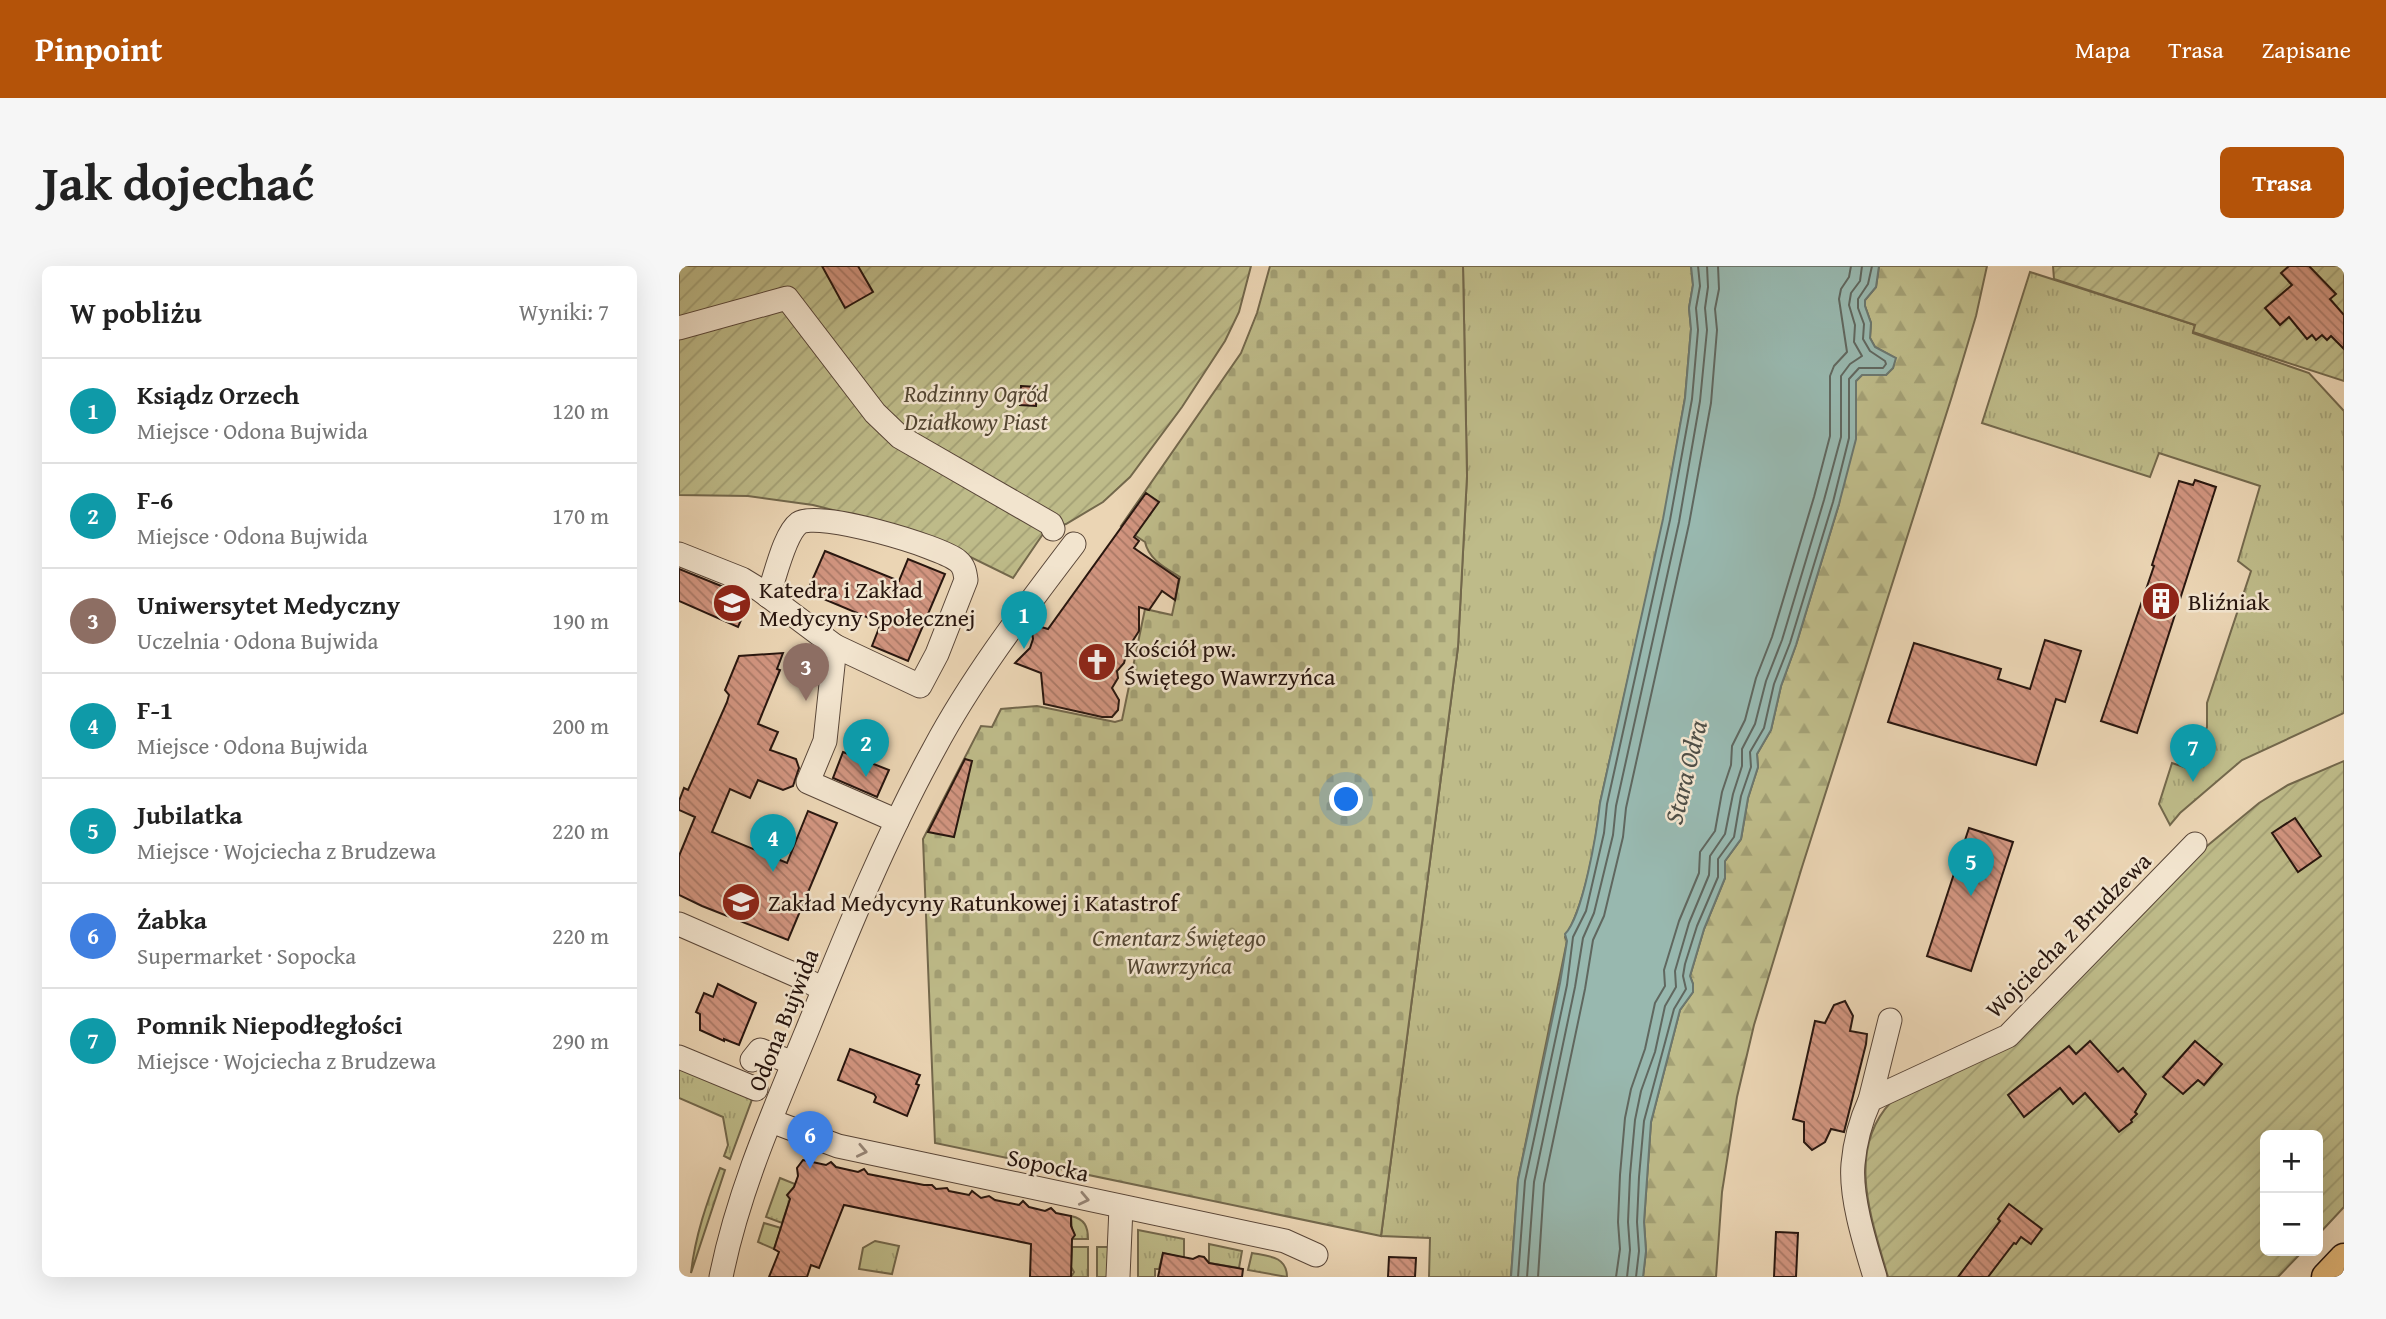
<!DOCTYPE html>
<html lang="pl">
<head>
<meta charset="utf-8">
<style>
	:root { --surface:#fff; --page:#f6f6f6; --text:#222; --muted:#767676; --line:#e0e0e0; --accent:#b45309 }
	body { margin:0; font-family:"Gentium Book Plus",serif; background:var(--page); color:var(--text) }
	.controls { position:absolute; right:21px; bottom:21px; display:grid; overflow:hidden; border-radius:10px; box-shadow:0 7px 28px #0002 }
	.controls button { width:63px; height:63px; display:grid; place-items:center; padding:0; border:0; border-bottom:2px solid var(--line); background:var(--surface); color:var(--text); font:35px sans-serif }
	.you { position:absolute; left:668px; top:534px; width:24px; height:24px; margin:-18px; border:5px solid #fff; border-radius:50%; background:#1a73e8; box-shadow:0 0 0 10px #1a73e833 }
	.badge { display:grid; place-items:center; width:46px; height:46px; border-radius:50%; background:var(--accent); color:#fff; font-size:23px; font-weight:700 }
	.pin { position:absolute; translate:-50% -58px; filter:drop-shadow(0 2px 4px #0008) }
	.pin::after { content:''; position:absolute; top:37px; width:24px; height:21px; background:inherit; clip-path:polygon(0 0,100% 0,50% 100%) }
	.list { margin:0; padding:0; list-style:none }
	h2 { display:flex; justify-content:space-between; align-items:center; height:91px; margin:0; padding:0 28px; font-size:30px }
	h2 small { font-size:23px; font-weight:400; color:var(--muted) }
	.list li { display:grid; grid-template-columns:46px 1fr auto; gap:21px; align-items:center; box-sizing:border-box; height:105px; padding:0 28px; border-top:2px solid var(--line) }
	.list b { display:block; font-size:26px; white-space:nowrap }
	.list p { margin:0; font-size:23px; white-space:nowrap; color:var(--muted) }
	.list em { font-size:23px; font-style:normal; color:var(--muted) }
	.map { position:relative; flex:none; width:1665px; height:1011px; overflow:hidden; border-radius:10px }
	header { display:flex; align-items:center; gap:42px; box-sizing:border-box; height:98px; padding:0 35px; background:var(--accent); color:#fff }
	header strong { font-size:33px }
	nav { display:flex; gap:38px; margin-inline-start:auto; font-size:24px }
	.intro { display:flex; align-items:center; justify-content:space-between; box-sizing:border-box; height:168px; padding:0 42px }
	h1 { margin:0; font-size:49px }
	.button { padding:18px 32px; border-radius:10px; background:var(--accent); color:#fff; font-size:24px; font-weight:700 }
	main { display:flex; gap:42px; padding:0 42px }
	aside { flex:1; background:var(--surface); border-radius:10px; box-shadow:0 7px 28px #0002 }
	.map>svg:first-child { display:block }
	.grass { fill:url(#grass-tufts); stroke:#73684c; stroke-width:2 }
	.forest { fill:url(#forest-firs); stroke:#73684c; stroke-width:2 }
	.cemetery { fill:url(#cemetery-stones); stroke:#73684c; stroke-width:2 }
	.garden { fill:url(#garden-furrows); stroke:#73684c; stroke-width:2 }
	.water { fill:#98b8af; stroke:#6b776f; stroke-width:2 }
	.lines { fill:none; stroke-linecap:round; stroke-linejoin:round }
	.shore { stroke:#60675f; stroke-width:2 }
	.building { fill:url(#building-back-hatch); stroke:#28160f; stroke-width:2 }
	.minor-casing { stroke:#594638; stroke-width:25 }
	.major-casing { stroke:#28160f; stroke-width:31 }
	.minor { stroke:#f2e4ce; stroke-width:23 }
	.major { stroke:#e6ba7a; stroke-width:28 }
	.oneway { stroke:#978778 }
	.labels { text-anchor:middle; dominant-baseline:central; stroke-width:5; stroke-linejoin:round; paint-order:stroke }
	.park-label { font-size:24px; font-style:italic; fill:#554834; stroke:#f2e4ce }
	.poi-label { font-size:24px; fill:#28160f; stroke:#f2e4ce; text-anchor:start }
	.street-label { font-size:24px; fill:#28160f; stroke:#f2e4ce }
	.water-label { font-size:26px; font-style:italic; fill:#4f4f47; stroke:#f2e4ce }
</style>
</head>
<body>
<header>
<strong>Pinpoint</strong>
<nav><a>Mapa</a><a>Trasa</a><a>Zapisane</a></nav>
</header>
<div class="intro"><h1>Jak dojechać</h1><a class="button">Trasa</a></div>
<main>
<aside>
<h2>W pobliżu<small>Wyniki: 7</small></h2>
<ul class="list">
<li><span class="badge" style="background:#0f9aa8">1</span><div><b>Ksiądz Orzech</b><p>Miejsce · Odona Bujwida</p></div><em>120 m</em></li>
<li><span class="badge" style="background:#0f9aa8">2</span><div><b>F-6</b><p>Miejsce · Odona Bujwida</p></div><em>170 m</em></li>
<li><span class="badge" style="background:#8d6e63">3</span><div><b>Uniwersytet Medyczny</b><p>Uczelnia · Odona Bujwida</p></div><em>190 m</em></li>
<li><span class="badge" style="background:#0f9aa8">4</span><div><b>F-1</b><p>Miejsce · Odona Bujwida</p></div><em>200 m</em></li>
<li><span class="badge" style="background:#0f9aa8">5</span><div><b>Jubilatka</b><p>Miejsce · Wojciecha z Brudzewa</p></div><em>220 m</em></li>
<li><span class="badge" style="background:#3f7fe0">6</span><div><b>Żabka</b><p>Supermarket · Sopocka</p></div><em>220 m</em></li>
<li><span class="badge" style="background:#0f9aa8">7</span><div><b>Pomnik Niepodłegłości</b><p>Miejsce · Wojciecha z Brudzewa</p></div><em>290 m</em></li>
</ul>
</aside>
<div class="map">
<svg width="1665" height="1011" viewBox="0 0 1665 1011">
	<defs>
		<pattern id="grass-tufts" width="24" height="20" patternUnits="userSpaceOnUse" patternTransform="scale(1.75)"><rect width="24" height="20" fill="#bebb89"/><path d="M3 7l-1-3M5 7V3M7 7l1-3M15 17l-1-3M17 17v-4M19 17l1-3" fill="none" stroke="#a3a075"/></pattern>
		<pattern id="forest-firs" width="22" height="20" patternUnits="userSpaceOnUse" patternTransform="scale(1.75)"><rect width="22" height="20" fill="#bebb89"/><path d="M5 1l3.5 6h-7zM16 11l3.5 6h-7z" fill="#a3a075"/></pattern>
		<pattern id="cemetery-stones" width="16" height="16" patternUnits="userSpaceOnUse" patternTransform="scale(1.75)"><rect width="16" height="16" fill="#bebb89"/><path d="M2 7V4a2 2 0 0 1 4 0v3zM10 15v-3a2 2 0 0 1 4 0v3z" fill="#a3a075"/></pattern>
		<pattern id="garden-furrows" width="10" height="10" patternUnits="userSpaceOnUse" patternTransform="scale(1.75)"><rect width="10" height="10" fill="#bebb89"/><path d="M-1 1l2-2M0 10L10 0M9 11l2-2" fill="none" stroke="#a3a075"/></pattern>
		<pattern id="building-back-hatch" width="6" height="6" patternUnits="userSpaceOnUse" patternTransform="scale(1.75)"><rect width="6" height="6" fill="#d29580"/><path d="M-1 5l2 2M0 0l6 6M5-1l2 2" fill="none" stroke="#aa7967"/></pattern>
	</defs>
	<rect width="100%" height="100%" fill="#ebd5b4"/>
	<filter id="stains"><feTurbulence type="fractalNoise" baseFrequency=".00286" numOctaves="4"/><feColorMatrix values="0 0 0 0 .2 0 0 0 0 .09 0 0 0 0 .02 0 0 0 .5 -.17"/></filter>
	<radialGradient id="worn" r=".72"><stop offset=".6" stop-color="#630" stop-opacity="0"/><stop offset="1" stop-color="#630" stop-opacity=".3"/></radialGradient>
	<!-- grass -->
	<g class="grass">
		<path d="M784 0H1012L1014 19 1010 42 1012 63 1006 132 985 253 921 537C917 576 906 638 886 671L888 675 839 914 832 1011H750L751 972 702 970 779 381 788 210Z"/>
		<path d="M1351 6 1516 59 1514 67 1630 107 1665 145V447L1563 494 1501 547 1491 559 1480 538 1493 497 1511 503 1528 461V437L1572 305 1559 295 1581 220 1480 187 1471 211 1303 157Z"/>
		<path d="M0 797 75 828 51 893 45 890 49 879 44 851 0 832Z"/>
		<path d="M41 902 46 904 12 1007C16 970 28 936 41 902Z"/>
		<path d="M101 912 116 918 103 957 87 951Z"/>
		<path d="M392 950C406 953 409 961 409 973H393L395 968 393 963Z"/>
		<path d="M85 957 102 962 95 983 79 976Z"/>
		<path d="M459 964 505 973V992L484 987 480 1003H476V1011H459Z"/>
		<path d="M196 975 220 980 213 1008 180 1003 184 982Z"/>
		<path d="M530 978 563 985 560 1002 530 997Z"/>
		<path d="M393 981H409V1011H392L395 1006 392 1001Z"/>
		<rect x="418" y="981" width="12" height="30"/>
		<path d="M573 987C589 990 608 990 608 1011L569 1004Z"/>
	</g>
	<!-- forest -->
	<path class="forest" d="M1200 0H1308L1297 50 1273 130 1123 601 1075 759 1058 831 1043 926 1037 1011H964L967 985 965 956 972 856 1001 744 1014 726V718L1011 710 1025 663 1046 612V595L1062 573 1069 532 1079 501 1078 488 1092 464 1102 420 1117 379 1160 238 1177 115 1183 109H1207L1214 102 1216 92 1196 81 1191 72 1192 57 1186 40V34L1197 21Z"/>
	<!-- cemetery -->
	<path class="cemetery" d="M591 0H784L788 210 779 381 702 970 256 877 244 573 302 460 313 461 322 443 358 440 436 456 443 454 466 343 493 349 501 311C487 302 470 294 466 276L442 260 562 87 578 47Z"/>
	<!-- garden -->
	<g class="garden">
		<path d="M0 0H572L560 46 546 75 503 141 451 211 424 236 387 258 366 265 334 312 267 279 205 257 134 239 69 230 0 229Z"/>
		<path d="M1374 0H1665V115L1514 66 1516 59 1375 13Z"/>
		<path d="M1665 495V941L1639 969V869H1586V985H1624L1599 1011H1209C1193 954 1166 885 1212 836L1343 771 1528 580 1580 537 1609 519Z"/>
	</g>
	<!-- water -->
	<path class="water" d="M1012 0H1200L1197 21 1186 34V40L1192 57 1191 72 1196 81 1217 92 1214 102 1207 109H1183L1177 115V173L1160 238 1117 379 1102 420 1092 464 1078 488 1079 501 1069 532 1062 573 1046 595V612L1025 663 1011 710 1014 718V726L1001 744 972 856 965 956 967 985 964 1011H832L839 914 881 717 888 675 886 668C904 650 918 565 921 537L984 253 1006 132 1012 63 1010 42 1014 19Z"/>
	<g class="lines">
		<!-- shore -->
		<g class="shore">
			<path d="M839 1011 846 915 888 719 894 671 907 645 925 567 928 538 991 254 1013 133 1019 64 1017 42 1021 20 1019 0"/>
			<path d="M848 1011 855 916 896 721 904 672 915 647 934 569 937 540 1000 256 1021 135 1028 64 1026 42 1029 21 1028 0"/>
			<path d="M859 1011 865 918 906 723 914 674 925 650 944 571 947 542 1010 258 1032 137 1038 64 1036 43 1040 23 1039 0"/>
			<path d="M937 1011 941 983 939 956 941 909 946 852 952 823 966 783 976 737 986 720 985 704 1000 655 1020 607 1021 586 1036 565 1043 526 1052 499 1053 480 1066 454 1077 412 1093 371 1135 231 1151 170V110L1155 100 1168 86 1160 33 1162 23 1170 11 1172 0"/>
			<path d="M948 1011 951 984 949 956 951 909 956 854 962 825 976 786 986 740 997 721 996 705 1010 657 1030 609 1031 590 1046 568 1054 528 1063 500V483L1076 458 1087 415 1103 374 1145 234 1162 171V110L1171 98 1183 90 1175 76 1176 59 1170 39 1172 27 1181 15 1183 0"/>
			<path d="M957 1011 960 985 958 956 960 911 965 855 995 743 1007 723 1004 710 1006 698 1018 660 1039 611V593L1055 571 1062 530 1072 501 1071 486 1085 462 1095 418 1111 377 1154 236 1170 172V113L1180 102H1204L1207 98 1206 95 1191 85 1184 73 1185 58 1179 42V33L1189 18 1193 0"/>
		</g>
	</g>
	<!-- building -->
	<g class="building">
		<path d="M143 0H179L194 26 166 42Z"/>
		<path d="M1610 0H1630L1657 28 1651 33 1665 49V83L1652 70 1648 74 1643 69 1637 74 1633 69 1628 73 1610 51 1601 59 1586 42 1613 19 1602 7Z"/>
		<path d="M342 120 358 121 357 140 341 139Z"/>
		<path d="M1516 214 1537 221 1458 467 1422 455 1475 300 1473 299 1500 215 1514 219Z"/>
		<path d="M467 227 480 236 455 271 460 275 455 282 500 313 496 334 483 325 470 344 460 341V365L453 376V382L447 389 445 397 438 405 439 412 433 422 440 434 439 444 433 451H423L365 438 362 407 336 397 351 382 354 373 352 358 369 363Z"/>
		<path d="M146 285 220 315 229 293 266 308 229 395 193 380 202 357 128 326Z"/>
		<path d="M0 303 57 326 71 334 59 361 0 335Z"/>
		<path d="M1366 374 1402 385 1386 436 1377 433 1357 499 1209 456 1235 377 1322 403 1319 413 1351 423Z"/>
		<path d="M104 387 98 403 101 404 79 458 99 466 91 484 117 493 120 502 114 520 104 524 79 514 71 532 51 523 33 566 108 597 129 545 158 557 109 674 23 640 0 629V590L16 551 0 544V535L5 522 9 524 48 436 50 429 46 424 60 390Z"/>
		<path d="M164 486 210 504 198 531 154 512Z"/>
		<path d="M286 493 293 495 275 571 249 566Z"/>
		<path d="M1616 552 1642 590 1619 606 1593 567Z"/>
		<path d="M1290 562 1334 576 1292 705 1248 690Z"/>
		<path d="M39 718 77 737 60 779 45 773V775L21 764V748L17 746 25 727 34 731Z"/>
		<path d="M1166 735 1174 750 1171 765 1188 768 1187 778 1165 866 1152 863 1146 876 1133 884 1125 876V856L1114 853 1136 755 1146 757 1155 739Z"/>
		<path d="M1411 775 1439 806 1444 802 1467 828 1456 846 1458 848 1452 854 1453 856 1440 866 1406 827 1394 838 1381 822 1345 851 1329 829 1390 780 1397 788Z"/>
		<path d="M1516 775 1543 798 1525 819 1519 814 1504 828 1484 811Z"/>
		<path d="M171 783 241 809 237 818 240 819 228 850 195 836 197 831 195 828 159 814Z"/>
		<path d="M124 894 147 899 152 896 157 901 179 906 185 903 189 908 245 919H253L257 923 268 922 270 925 290 929 293 925 302 932 310 930 316 934 340 939 344 935 350 941 366 945 372 942 377 947 392 950V960L396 969 393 973 392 1011H351L352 978 165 939 140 1002 132 999 128 1011H90L100 986 95 983 111 933 108 929 115 921 119 910 118 902Z"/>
		<path d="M1330 938 1363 963 1352 978 1342 971 1337 978 1335 977 1309 1011H1279L1321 955 1319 953Z"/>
		<path d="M1097 966 1119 967 1117 1011H1095Z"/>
		<path d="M484 987 514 993 520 990 525 991 530 997 564 1003 563 1011H479Z"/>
		<path d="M710 991 737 992 736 1011H709Z"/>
	</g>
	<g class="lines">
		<!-- minor casing -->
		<g class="minor-casing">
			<g id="minor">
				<path d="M0 62 108 32 196 147 221 171 372 258 374 263"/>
				<path d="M0 288 63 313 81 324 156 380 146 475 129 516 218 555"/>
				<path d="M89 330C96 312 105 268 120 257 138 244 261 280 279 295 285 300 286 306 287 314L258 388 241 420 156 380"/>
				<path d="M0 658 119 710 144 723"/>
				<path d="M0 791 77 823"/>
				<path d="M73 794 81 784 114 797"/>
				<path d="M1191 834 1211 754"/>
				<path d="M92 855 159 880 606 975 637 989"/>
				<path d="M42 1011C59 926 94 847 127 767 166 671 205 574 255 483 294 410 345 344 395 278"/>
				<path d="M439 1011 442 941"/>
				<path d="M1196 1011C1186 978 1171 931 1174 898 1176 875 1182 854 1191 834L1329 770 1516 578"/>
			</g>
		</g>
		<!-- major casing -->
		<g class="major-casing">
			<path id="major" d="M1647 1011 1665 992"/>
		</g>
		<!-- minor -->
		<use href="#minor" class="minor"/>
		<!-- major -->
		<use href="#major" class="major"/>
	</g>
	<!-- one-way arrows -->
	<defs><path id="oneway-chevron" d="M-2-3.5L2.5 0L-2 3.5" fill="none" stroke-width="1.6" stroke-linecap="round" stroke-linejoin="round" transform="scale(1.75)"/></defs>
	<g class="oneway">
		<use href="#oneway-chevron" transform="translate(183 885) rotate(12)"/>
		<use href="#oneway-chevron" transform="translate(405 933) rotate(12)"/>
	</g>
	<!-- icons -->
	<defs>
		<g id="building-disc" transform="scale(2.0125)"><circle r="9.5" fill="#8f2418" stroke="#f2e4ce"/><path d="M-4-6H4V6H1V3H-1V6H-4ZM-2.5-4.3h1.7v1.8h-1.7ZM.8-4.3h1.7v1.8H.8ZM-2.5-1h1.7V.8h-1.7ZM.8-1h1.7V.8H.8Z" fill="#fff"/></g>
		<g id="university-disc" transform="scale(2.0125)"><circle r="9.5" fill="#8f2418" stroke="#f2e4ce"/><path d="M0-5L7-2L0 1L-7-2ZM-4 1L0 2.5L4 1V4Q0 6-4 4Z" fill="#fff"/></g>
		<g id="church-disc" transform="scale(2.0125)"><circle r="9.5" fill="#8f2418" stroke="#f2e4ce"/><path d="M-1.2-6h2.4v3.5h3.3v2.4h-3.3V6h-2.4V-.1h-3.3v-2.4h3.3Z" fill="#fff"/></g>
	</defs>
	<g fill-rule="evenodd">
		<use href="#building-disc" x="1482" y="335"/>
		<use href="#university-disc" x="53" y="337"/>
		<use href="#church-disc" x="418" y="396"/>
		<use href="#university-disc" x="62" y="636"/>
	</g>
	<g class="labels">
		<!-- park labels -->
		<g class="park-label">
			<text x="297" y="127">Rodzinny Ogród<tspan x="297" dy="28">Działkowy Piast</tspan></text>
			<text x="500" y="671">Cmentarz Świętego<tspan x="500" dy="28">Wawrzyńca</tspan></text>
		</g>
		<!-- poi labels -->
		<g class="poi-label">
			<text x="80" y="323">Katedra i Zakład<tspan x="80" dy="28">Medycyny Społecznej</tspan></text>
			<text x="1509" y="335">Bliźniak</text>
			<text x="445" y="382">Kościół pw.<tspan x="445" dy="28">Świętego Wawrzyńca</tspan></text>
			<text x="89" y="636">Zakład Medycyny Ratunkowej i Katastrof</text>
		</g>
		<!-- street labels -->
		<g class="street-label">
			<text transform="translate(1389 669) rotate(-45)">Wojciecha z Brudzewa</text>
			<text transform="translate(104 754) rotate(-68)">Odona Bujwida</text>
			<text transform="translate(369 899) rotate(12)">Sopocka</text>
		</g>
		<!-- water labels -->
		<g class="water-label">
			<text transform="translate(1006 506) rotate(-76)">Stara Odra</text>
		</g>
	</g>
	<rect width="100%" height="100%" filter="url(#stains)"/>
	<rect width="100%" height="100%" fill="url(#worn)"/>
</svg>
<div class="controls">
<button>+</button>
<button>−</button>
</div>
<div class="you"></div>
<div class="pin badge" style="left:345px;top:383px;background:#0f9aa8">1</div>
<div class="pin badge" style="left:187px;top:511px;background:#0f9aa8">2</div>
<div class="pin badge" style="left:127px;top:435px;background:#8d6e63">3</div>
<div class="pin badge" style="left:94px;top:606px;background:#0f9aa8">4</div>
<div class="pin badge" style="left:1292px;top:630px;background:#0f9aa8">5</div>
<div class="pin badge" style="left:131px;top:903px;background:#3f7fe0">6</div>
<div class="pin badge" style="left:1514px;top:516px;background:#0f9aa8">7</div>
</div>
</main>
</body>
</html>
